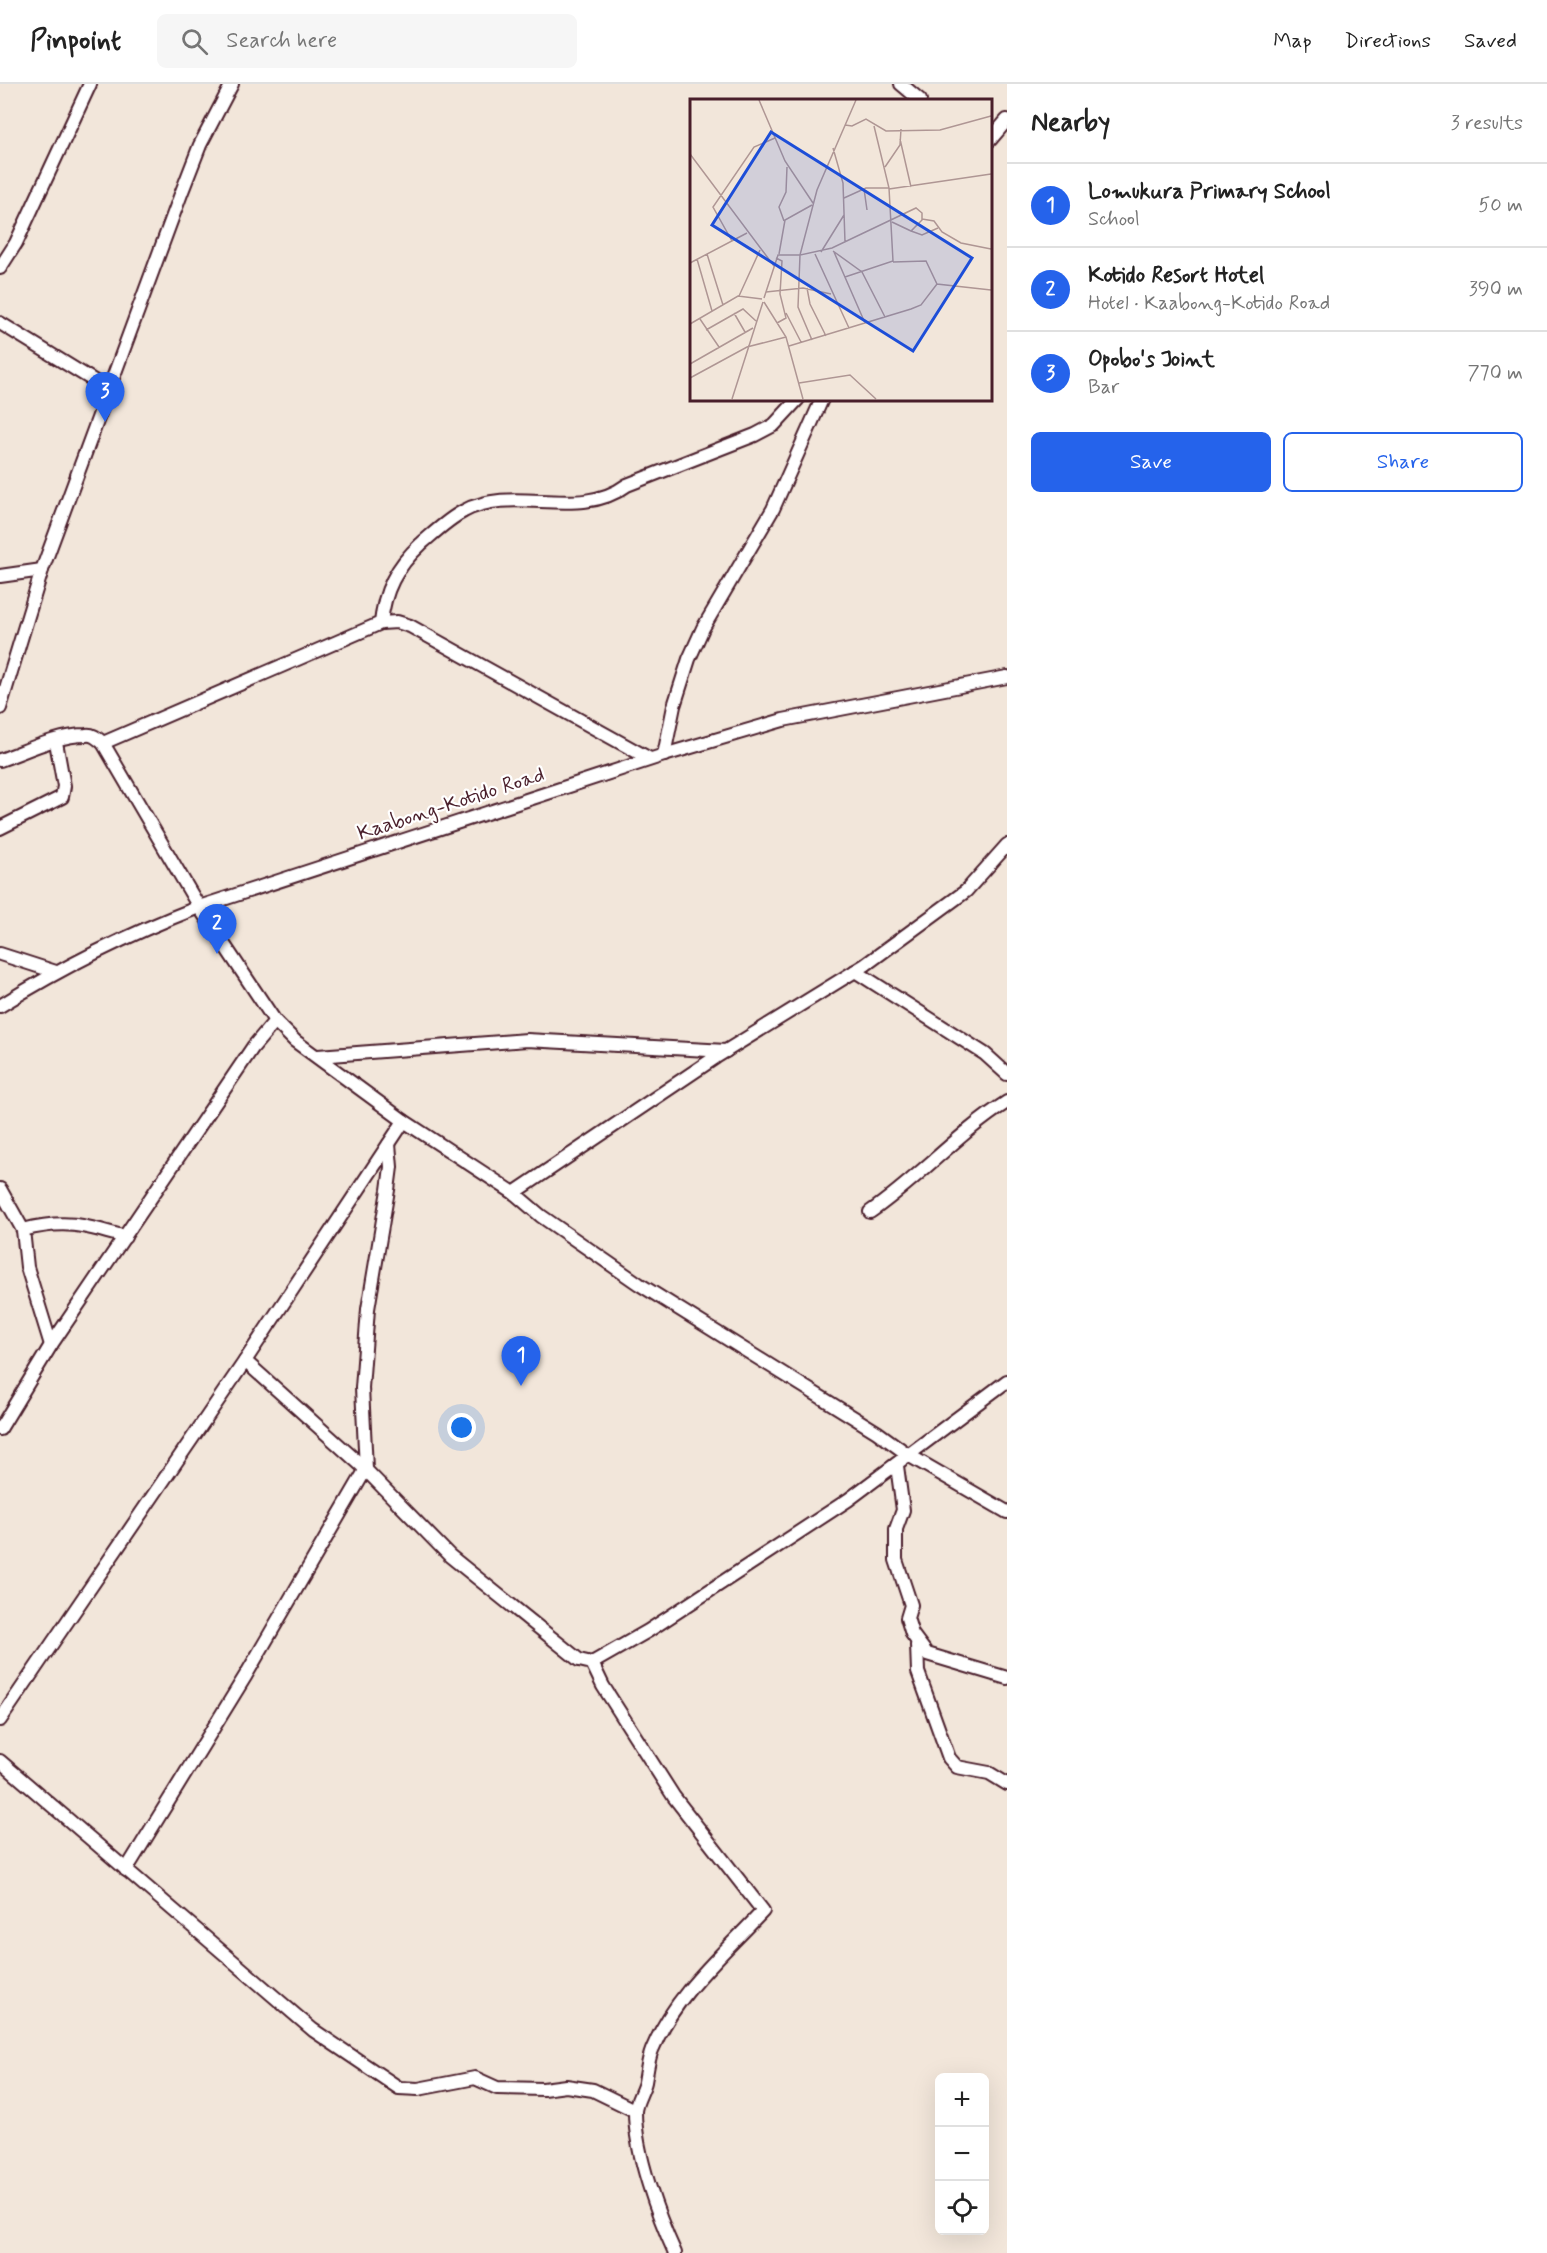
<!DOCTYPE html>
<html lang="en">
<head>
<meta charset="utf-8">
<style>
	:root { --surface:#fff; --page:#f6f6f6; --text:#222; --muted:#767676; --line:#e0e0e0; --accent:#2563eb }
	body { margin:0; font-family:Mynerve,sans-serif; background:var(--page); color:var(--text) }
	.controls { position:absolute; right:18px; bottom:18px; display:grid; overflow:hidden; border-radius:9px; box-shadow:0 6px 24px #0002 }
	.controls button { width:54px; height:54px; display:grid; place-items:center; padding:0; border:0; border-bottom:2px solid var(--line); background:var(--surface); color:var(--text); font:30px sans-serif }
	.you { position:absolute; left:462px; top:1344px; width:21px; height:21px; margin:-15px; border:4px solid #fff; border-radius:50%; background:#1a73e8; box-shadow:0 0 0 9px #1a73e833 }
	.badge { display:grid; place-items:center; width:39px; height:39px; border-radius:50%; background:var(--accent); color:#fff; font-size:20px; font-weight:700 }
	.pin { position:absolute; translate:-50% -50px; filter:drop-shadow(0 2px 3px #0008) }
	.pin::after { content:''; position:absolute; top:32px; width:21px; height:18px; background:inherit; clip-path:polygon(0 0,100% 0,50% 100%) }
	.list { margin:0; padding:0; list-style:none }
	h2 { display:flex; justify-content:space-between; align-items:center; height:78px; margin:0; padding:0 24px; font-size:26px }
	h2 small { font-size:20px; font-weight:400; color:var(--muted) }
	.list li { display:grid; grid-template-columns:39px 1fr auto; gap:18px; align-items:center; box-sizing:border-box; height:84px; padding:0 24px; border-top:2px solid var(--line) }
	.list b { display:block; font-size:22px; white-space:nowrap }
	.list p { margin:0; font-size:20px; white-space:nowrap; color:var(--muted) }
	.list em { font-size:20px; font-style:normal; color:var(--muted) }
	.actions { display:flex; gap:12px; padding:18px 24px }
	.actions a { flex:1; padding:14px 0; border:2px solid var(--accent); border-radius:9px; text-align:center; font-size:21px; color:var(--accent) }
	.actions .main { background:var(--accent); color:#fff }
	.icon { flex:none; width:33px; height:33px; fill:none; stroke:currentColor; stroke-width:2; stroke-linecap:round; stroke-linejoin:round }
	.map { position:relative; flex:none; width:1007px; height:2169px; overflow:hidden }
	header { display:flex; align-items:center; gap:36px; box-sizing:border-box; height:84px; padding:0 30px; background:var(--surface); border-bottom:2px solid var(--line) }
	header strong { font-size:28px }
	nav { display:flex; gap:33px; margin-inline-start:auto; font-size:21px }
	.search { width:420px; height:54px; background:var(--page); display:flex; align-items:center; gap:15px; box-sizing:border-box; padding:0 21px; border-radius:9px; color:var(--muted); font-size:22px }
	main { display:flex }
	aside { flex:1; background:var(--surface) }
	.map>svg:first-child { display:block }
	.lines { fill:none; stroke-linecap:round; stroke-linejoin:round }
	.minor-casing { stroke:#4a1f2b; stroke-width:16 }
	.minor { stroke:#fff; stroke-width:12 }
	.labels { text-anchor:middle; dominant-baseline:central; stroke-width:4.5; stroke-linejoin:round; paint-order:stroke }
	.street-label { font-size:21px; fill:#4a1f2b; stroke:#fff }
	.inset-road { fill:none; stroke:#af9694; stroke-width:1.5 }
	.view { fill:#1d4ed8; fill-opacity:0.15; stroke:#1d4ed8; stroke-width:3 }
	.inset-edge { fill:none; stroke:#4a1f2b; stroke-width:3 }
</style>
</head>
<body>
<header>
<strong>Pinpoint</strong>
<div class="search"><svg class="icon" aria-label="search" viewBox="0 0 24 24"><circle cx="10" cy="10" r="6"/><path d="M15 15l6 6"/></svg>Search here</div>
<nav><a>Map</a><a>Directions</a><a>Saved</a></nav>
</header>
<main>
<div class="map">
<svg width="1007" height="2169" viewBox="0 0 1007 2169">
	<rect width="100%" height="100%" fill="#f2e6da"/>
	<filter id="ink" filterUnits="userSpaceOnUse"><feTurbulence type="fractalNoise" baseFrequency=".0167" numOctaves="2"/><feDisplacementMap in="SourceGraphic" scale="12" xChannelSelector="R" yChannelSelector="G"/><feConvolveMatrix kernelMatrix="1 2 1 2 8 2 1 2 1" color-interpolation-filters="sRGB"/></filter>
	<g filter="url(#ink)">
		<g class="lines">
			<!-- minor casing -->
			<g class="minor-casing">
				<g id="minor">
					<path d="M901 0 920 16"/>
					<path d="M990 56 1007 36"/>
					<path d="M0 184 16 159 90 0"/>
					<path d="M0 239 109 306"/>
					<path d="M0 492 42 486"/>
					<path d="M381 539C384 507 396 483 421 460 434 449 448 435 464 427 514 400 579 437 627 401L755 351 774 341 798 315"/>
					<path d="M0 624 42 486 181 110 200 61 232 0"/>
					<path d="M103 659 381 539 397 538 410 542 650 675"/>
					<path d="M664 671 674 622 689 575 703 544 773 425 822 315"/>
					<path d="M0 676C26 667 58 651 86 651 93 650 97 654 103 659L199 823 664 671 783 636 1007 593"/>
					<path d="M0 744 62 713 64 702 56 658"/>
					<path d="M0 870 56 888"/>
					<path d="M855 887 985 970 1007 990"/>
					<path d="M0 922C64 882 129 850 199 823L275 937 295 957 404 1037 514 1109 541 1132 639 1200 877 1348 910 1372 1007 1428"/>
					<path d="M318 972 527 956 726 967"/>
					<path d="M0 1105 23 1146 27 1183 51 1261"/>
					<path d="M514 1109 716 973 865 881 966 807 1007 761"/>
					<path d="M870 1128C919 1094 957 1050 1007 1018"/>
					<path d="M23 1146C65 1135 84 1141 125 1153"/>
					<path d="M245 1277 361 1381 450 1472 579 1576 592 1579 648 1547 848 1416 1007 1297"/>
					<path d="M0 1345 51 1261 253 963 275 937"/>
					<path d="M897 1382 903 1426 896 1445V1476L911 1521 907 1534 912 1550 927 1570 1007 1594"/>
					<path d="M917 1561 918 1588 949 1674 957 1683 989 1689 1007 1700"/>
					<path d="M592 1579 603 1602 674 1713 763 1827C723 1870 675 1910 652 1966 648 1976 647 1987 645 1998 643 2007 635 2019 635 2028 635 2069 658 2132 675 2169"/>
					<path d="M0 1636 245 1277 404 1037"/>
					<path d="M0 1677 313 1946 399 2004 418 2005 475 1994 497 2004 543 2005 566 2002 593 2006 634 2026"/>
					<path d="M126 1786 246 1591 366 1385 362 1304 368 1225 388 1106 391 1083 389 1060"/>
				</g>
			</g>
			<!-- minor -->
			<use href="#minor" class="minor"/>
		</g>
	</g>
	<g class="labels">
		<!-- street labels -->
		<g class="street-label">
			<text transform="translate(451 720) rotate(-18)">Kaabong-Kotido Road</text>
		</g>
	</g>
	<!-- overview -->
	<g transform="translate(690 15)">
		<rect width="302" height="302" fill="#f2e6da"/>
		<path class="inset-road" d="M69 1 95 62 123 104M155 26 162 27 176 20 196 32 250 31 301 17M210 40 221 88M143 49 153 84 155 143M0 55 84 167M195 68 210 46 211 30M174 90 177 111M199 90 301 75M154 99 176 89H199M232 120 244 122 252 133 271 144 301 150M94 122 89 108 96 93 97 68M221 132 232 136 248 129M42 142 23 108 64 48 85 39M143 152 172 173 195 218M131 153 154 116M144 153 175 224M17 155 33 206M89 155 95 121 122 106M125 155 159 229M86 159 92 162 90 195 96 219 87 224M7 160 22 212M203 163 236 162 247 185 301 191M0 164 57 134M155 178 203 162 199 89 184 27M117 189 120 205 136 237M76 193 113 189 141 195M49 197 70 151M74 199 88 156H110L127 91 166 1M74 203 96 238 113 300M44 214 55 233M96 214 111 243M10 220 29 248M0 225 48 197 72 200M16 231 53 210 66 222M122 241 108 208 110 156 142 149 226 109 232 114V121L221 132 202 123M99 247 221 210 231 206 247 185M0 265 63 229M0 279 57 248 96 238M109 284 160 276 186 300M42 300 73 203"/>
		<path class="view" d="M81 33 282 159 223 252 22 126Z"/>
		<rect width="302" height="302" class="inset-edge"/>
	</g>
</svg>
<div class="controls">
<button>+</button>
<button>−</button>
<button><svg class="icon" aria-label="locate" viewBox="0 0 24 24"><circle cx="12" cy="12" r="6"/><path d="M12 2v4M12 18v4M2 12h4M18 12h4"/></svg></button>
</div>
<div class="you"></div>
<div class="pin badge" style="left:521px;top:1302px">1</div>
<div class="pin badge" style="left:217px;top:870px">2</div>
<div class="pin badge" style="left:105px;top:338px">3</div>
</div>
<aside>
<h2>Nearby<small>3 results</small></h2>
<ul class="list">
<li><span class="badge">1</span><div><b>Lomukura Primary School</b><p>School</p></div><em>50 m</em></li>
<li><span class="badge">2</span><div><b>Kotido Resort Hotel</b><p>Hotel · Kaabong-Kotido Road</p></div><em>390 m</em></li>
<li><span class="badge">3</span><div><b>Opobo's Joint</b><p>Bar</p></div><em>770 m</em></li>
</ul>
<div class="actions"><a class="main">Save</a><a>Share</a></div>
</aside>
</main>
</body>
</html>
